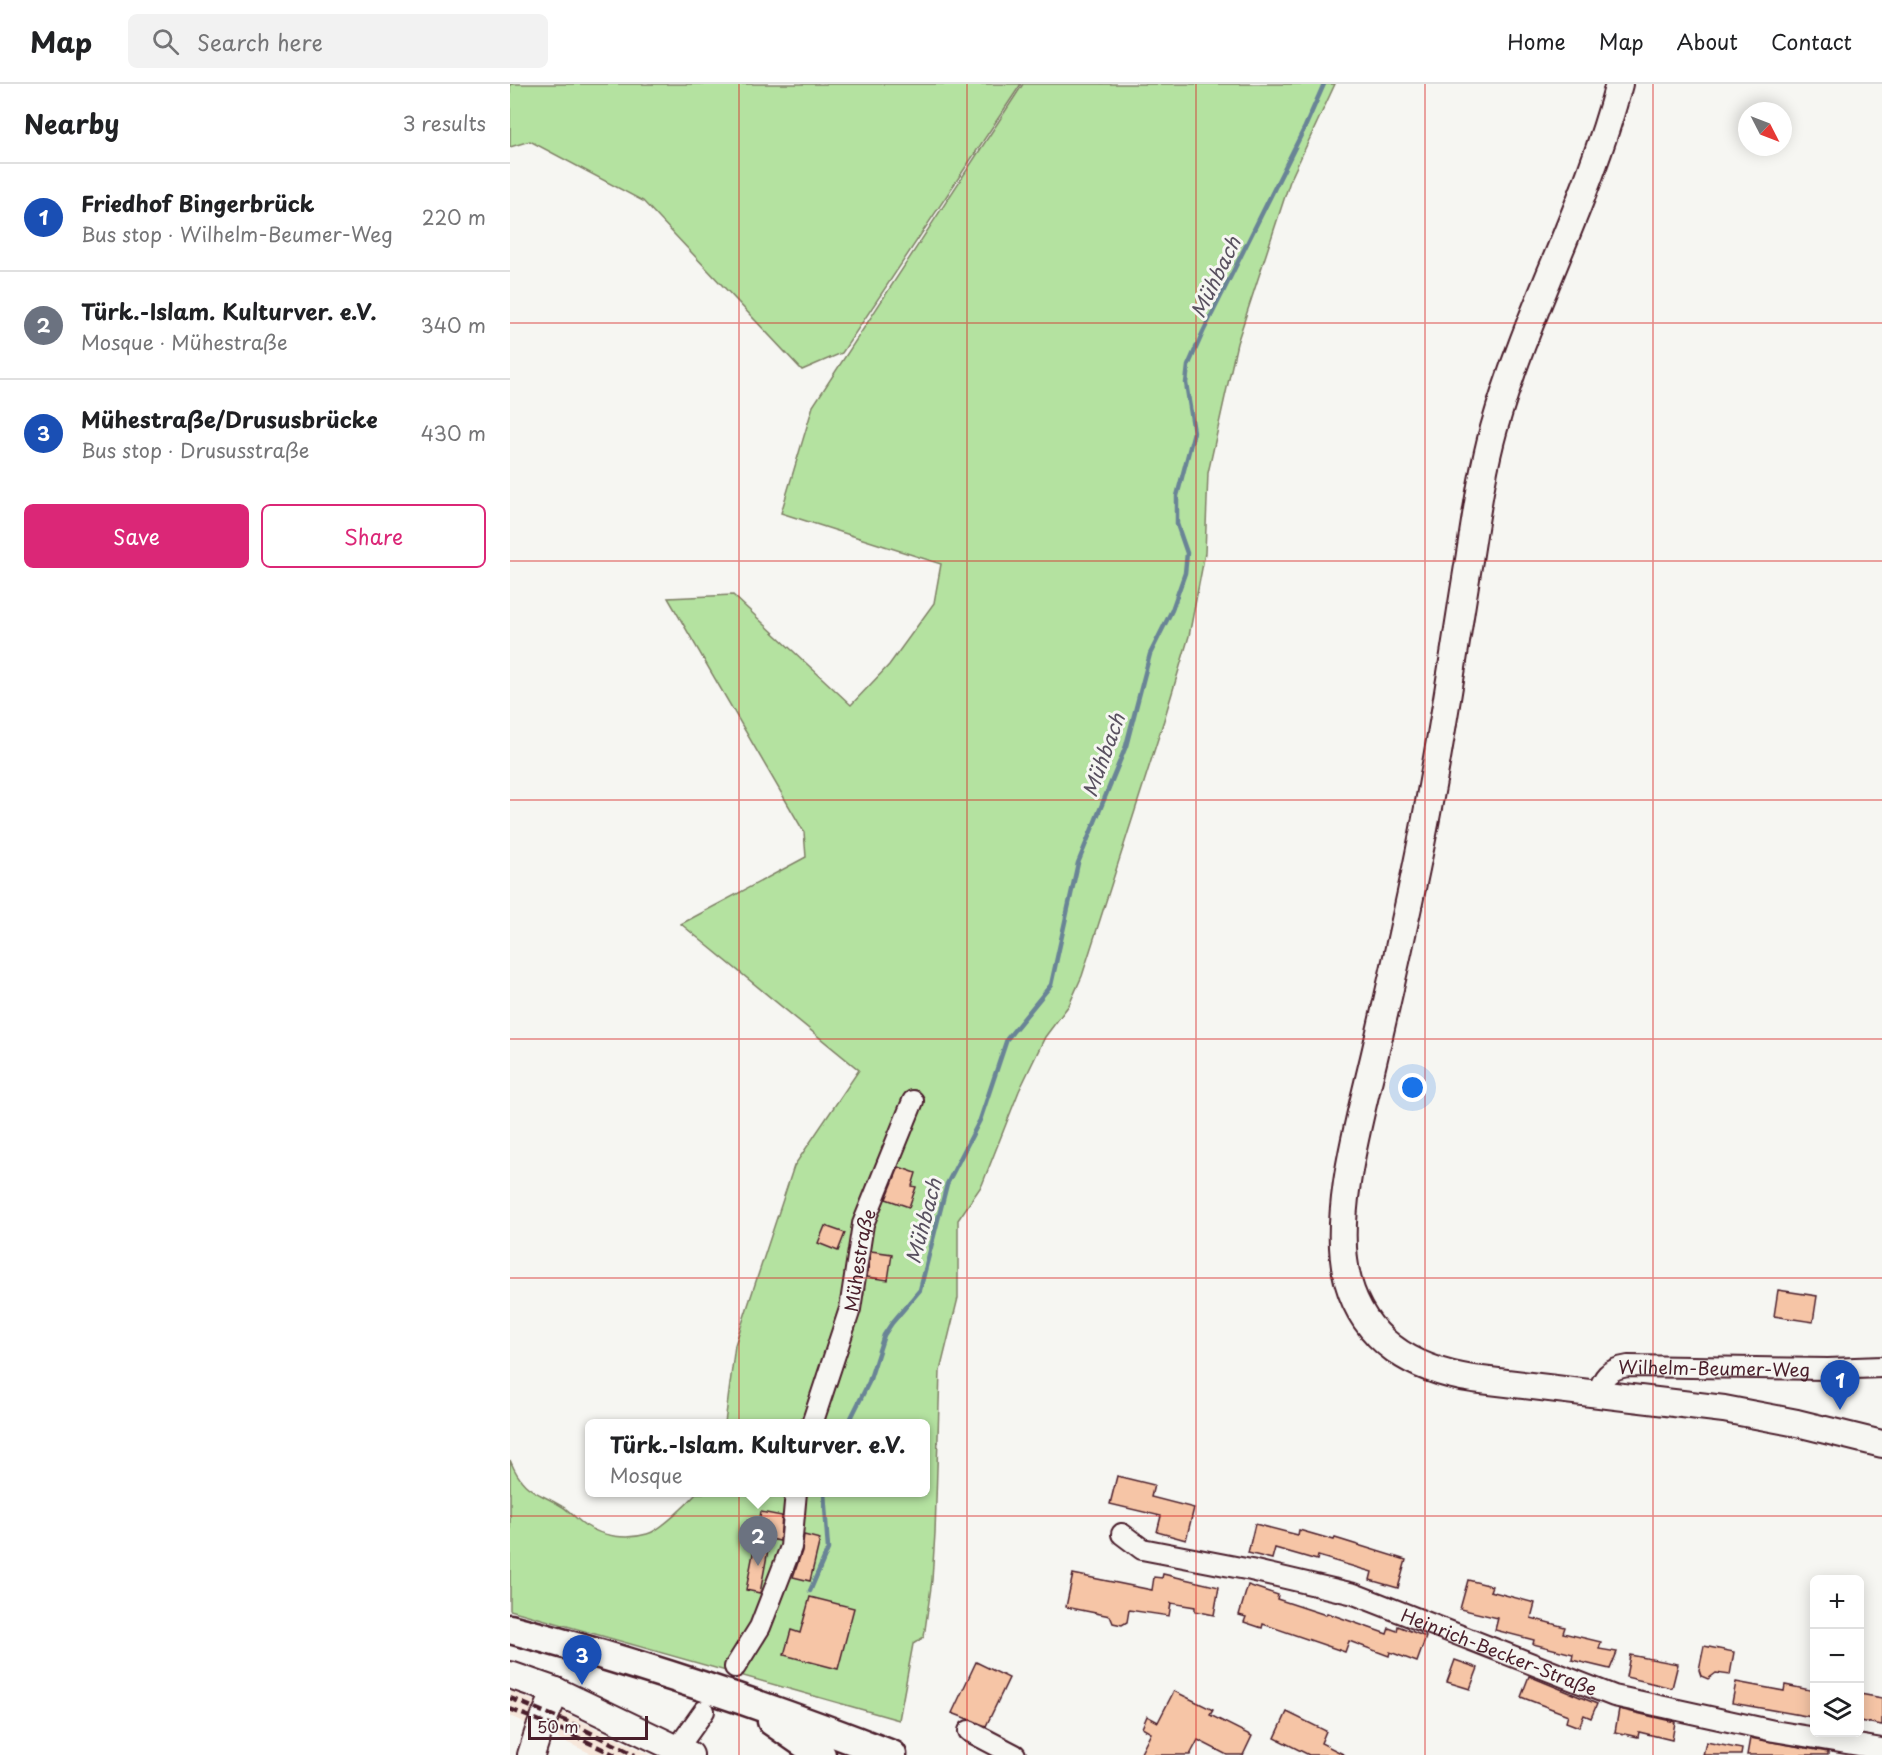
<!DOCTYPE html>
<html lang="en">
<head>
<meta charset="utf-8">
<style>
	:root { --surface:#fff; --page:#f2f2f2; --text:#202124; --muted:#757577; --line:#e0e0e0; --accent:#db2777 }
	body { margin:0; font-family:"Playpen Sans",sans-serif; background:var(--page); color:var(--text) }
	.controls { position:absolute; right:18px; bottom:18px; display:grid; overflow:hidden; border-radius:9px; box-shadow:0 3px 15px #0003 }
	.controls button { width:54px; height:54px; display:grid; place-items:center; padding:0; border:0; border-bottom:2px solid var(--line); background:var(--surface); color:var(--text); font:30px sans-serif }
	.compass { position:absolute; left:1228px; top:18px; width:54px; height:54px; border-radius:50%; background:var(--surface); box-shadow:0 3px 15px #0003; rotate:132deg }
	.scale { position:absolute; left:18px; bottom:15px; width:120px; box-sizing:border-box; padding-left:6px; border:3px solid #4a1f2b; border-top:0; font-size:16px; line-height:21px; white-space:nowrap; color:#4a1f2b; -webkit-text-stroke:4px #f6f6f2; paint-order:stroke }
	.you { position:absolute; left:903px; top:1004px; width:21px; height:21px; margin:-15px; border:4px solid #fff; border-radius:50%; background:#1a73e8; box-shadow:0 0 0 9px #1a73e833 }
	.badge { display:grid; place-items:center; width:39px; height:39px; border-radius:50%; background:var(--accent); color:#fff; font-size:20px; font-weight:700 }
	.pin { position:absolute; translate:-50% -50px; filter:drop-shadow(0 2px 3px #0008) }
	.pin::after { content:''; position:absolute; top:32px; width:21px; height:18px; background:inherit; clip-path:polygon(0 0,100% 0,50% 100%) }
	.popup { position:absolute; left:75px; top:1335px; width:345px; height:78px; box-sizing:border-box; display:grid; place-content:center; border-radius:9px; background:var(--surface); filter:drop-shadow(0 2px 4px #0005); font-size:20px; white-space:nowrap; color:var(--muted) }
	.popup b { font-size:22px; color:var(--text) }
	.popup::after { content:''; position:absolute; left:50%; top:100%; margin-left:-12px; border:12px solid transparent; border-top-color:var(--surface) }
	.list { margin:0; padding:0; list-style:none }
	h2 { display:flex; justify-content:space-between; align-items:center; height:78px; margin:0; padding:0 24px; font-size:26px }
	h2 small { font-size:20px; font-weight:400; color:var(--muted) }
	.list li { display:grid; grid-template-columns:39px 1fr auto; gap:18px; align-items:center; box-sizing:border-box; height:108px; padding:0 24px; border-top:2px solid var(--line) }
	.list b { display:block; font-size:22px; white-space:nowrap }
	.list p { margin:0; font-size:20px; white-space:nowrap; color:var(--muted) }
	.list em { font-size:20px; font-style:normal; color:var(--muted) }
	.actions { display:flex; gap:12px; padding:18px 24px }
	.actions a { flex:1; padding:14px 0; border:2px solid var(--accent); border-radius:9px; text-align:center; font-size:21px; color:var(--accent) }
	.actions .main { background:var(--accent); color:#fff }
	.icon { flex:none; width:33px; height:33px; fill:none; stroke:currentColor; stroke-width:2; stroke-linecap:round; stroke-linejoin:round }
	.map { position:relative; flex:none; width:1372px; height:1671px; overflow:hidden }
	header { display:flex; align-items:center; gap:36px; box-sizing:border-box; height:84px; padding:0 30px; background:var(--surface); border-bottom:2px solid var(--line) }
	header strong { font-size:28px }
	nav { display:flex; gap:33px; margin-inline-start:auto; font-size:21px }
	.search { width:420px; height:54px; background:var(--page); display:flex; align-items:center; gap:15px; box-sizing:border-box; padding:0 21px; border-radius:9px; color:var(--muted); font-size:22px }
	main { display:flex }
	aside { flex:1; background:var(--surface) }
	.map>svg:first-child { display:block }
	.built { fill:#f6e7db }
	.green { fill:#b4e2a0; stroke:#7f8066; stroke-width:1.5 }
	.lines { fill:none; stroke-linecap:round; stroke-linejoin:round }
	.stream { stroke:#698496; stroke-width:4.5 }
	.building { fill:#f6c5a6; stroke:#4a1f2b; stroke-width:1.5 }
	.minor-casing { stroke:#4a1f2b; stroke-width:24 }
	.major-casing { stroke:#4a1f2b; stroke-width:30 }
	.highway-casing { stroke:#4a1f2b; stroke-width:33 }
	.minor { stroke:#f6f6f2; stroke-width:20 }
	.major { stroke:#f6f6f2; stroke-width:26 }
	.highway { stroke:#f6f6f2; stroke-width:28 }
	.rail { stroke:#4a1f2b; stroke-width:4.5; stroke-dasharray:9 4.5; stroke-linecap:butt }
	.grid { fill:none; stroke:#d62828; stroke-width:1.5; stroke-opacity:0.55 }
	.labels { text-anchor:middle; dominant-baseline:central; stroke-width:6; stroke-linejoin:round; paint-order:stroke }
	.street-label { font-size:18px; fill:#4a1f2b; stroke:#f6f6f2 }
	.water-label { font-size:20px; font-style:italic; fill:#595160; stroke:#f6f6f2 }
</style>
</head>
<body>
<header>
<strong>Map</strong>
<div class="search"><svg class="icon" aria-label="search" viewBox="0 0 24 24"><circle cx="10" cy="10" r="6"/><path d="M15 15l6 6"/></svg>Search here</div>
<nav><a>Home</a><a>Map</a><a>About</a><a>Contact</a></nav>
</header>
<main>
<aside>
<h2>Nearby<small>3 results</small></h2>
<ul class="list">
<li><span class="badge" style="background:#1a4fb4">1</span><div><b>Friedhof Bingerbrück</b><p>Bus stop · Wilhelm-Beumer-Weg</p></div><em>220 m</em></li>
<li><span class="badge" style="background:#6b7280">2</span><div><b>Türk.-Islam. Kulturver. e.V.</b><p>Mosque · Mühestraße</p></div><em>340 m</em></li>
<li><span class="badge" style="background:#1a4fb4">3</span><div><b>Mühestraße/Drususbrücke</b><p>Bus stop · Drususstraße</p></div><em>430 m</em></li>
</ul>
<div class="actions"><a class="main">Save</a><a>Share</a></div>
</aside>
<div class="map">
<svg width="1372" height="1671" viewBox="0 0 1372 1671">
	<rect width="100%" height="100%" fill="#f6f6f2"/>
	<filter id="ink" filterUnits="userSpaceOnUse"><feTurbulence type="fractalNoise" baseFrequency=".0167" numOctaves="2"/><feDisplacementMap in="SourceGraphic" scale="12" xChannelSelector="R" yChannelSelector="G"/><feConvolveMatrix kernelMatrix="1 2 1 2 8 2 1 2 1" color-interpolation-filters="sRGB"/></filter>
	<g filter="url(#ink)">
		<!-- built -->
		<path class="built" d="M0 1607 57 1630 140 1671H84L0 1632Z"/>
		<!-- green -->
		<g class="green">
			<path d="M0 0H511L332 269 292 286 133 117 20 57 0 63Z"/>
			<path d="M513 0H825L780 97 727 259 698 389 695 469 679 552 654 636 572 892 559 921 535 953 509 1007 472 1101 448 1136V1214L430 1287 425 1449 422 1496 414 1553 403 1560 389 1636 0 1526V1376C14 1410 26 1406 53 1423 61 1428 67 1436 75 1441 93 1453 117 1456 137 1450 150 1447 178 1419 187 1409L416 1408V1340L215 1339 225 1261 284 1082 349 986 171 840 296 773 294 748 158 514 223 511 341 621 379 581 424 519 431 480 271 429 303 322Z"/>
		</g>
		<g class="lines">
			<!-- stream -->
			<g class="stream">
				<path d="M338 1340 359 1298 374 1251 382 1239 410 1206 437 1100 470 1036 497 955 541 901 568 779 616 662 640 570 662 526 675 489 677 469 667 440V412L684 348 676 299 678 282 693 248 795 43 814 0"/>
				<path d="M300 1507 318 1465 314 1408"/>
			</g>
		</g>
		<!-- building -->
		<g class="building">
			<path d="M389 1083 406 1089 402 1102 406 1103 399 1123 376 1115Z"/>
			<path d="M315 1142 335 1149 328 1167 308 1159Z"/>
			<path d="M361 1167 382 1170 378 1196 357 1193Z"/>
			<path d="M1268 1206 1307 1212 1303 1238 1264 1232Z"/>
			<path d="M607 1392 644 1401 641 1413 684 1424 676 1456 647 1448 651 1432 600 1420Z"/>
			<path d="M251 1428 272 1432 270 1457 260 1455 250 1509 236 1506Z"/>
			<path d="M745 1440 788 1451 789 1446 824 1456 825 1454 896 1476 888 1504 860 1496 862 1488 808 1472 807 1476 765 1464 762 1475 738 1469Z"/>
			<path d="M294 1451 310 1455 300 1497 283 1493 292 1467Z"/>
			<path d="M563 1490 642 1506 644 1493 652 1494 653 1490 709 1503 704 1531 685 1527V1523L661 1519 659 1532 619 1526 617 1538 612 1541 603 1539 600 1532 556 1523Z"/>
			<path d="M958 1496 982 1502 980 1507 1025 1519 1021 1534 1055 1543 1053 1549 1091 1558 1089 1565 1107 1568 1100 1585 1062 1576 1063 1570 1023 1560 1024 1556 985 1546 988 1534 950 1525Z"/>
			<path d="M738 1501 768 1511 767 1515 816 1531 817 1529 877 1550 879 1544 887 1547 888 1542 916 1553 907 1578 880 1568 879 1572 839 1557 835 1568 753 1540 752 1544 734 1538 736 1533 729 1531Z"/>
			<path d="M300 1513 344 1524 328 1585 274 1571 281 1546 290 1549Z"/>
			<path d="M1194 1562 1224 1568 1220 1591 1206 1589 1198 1595 1191 1592 1189 1586Z"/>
			<path d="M1120 1571 1168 1580 1162 1604 1116 1593Z"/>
			<path d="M945 1576 968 1584 960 1605 937 1598Z"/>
			<path d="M466 1578 499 1594 476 1642 442 1629Z"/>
			<path d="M1019 1592 1087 1620 1081 1634 1074 1631 1069 1643 1056 1638 1058 1631 1011 1613Z"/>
			<path d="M1226 1598 1274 1607 1275 1601 1305 1607 1302 1633 1222 1619Z"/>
			<path d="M664 1607 703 1626 700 1631 742 1652 733 1671H717L688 1656 680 1671H630L641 1649 632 1644 637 1632 648 1638Z"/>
			<path d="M1350 1610 1372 1614V1641L1350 1637Z"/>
			<path d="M1109 1625 1165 1638 1162 1656 1129 1648 1128 1653 1105 1648Z"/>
			<path d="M777 1628 816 1647 811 1659 835 1671H799L765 1654Z"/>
			<path d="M1240 1654 1318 1668V1671H1237Z"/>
			<path d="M1196 1658 1232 1665 1231 1671H1193Z"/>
		</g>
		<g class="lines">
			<!-- minor casing -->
			<g class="minor-casing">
				<g id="minor">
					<path id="s1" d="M1087 1311C1093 1293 1098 1285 1118 1282L1318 1285 1372 1283"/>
					<path id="s2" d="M302 1340 340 1225 353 1140 403 1017"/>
					<path id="s3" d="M612 1450 632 1465 741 1486 844 1510 1104 1612 1264 1647 1372 1665"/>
					<path d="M225 1583 250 1543 281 1463 286 1408"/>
					<path d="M459 1647 505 1671"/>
					<path d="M167 1665 194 1627"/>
				</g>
			</g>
			<!-- major casing -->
			<g class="major-casing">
				<g id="major">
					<path d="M1109 0C1078 119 1017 227 984 344 972 387 966 432 959 476 946 555 935 634 920 713 905 796 886 879 867 961 852 1028 820 1131 838 1197 855 1258 904 1286 963 1295L1214 1325 1287 1339 1372 1360"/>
					<path d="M0 1591 46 1607 180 1671"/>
					<path d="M21 1671 29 1646 46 1607"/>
				</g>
			</g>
			<!-- highway casing -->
			<g class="highway-casing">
				<g id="highway">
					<path d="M0 1545C130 1579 257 1622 382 1671"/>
					<path d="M262 1637 311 1671"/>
				</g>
			</g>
			<!-- minor -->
			<use href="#minor" class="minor"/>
			<!-- major -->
			<use href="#major" class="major"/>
			<!-- highway -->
			<use href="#highway" class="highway"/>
			<!-- rail -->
			<g class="rail">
				<path d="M0 1614 65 1641 125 1671"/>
				<path d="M0 1625 52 1646 105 1671"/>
			</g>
		</g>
	</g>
	<!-- grid -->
	<path class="grid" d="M229 0V1671M457 0V1671M686 0V1671M915 0V1671M1143 0V1671M0 239H1372M0 477H1372M0 716H1372M0 955H1372M0 1194H1372M0 1432H1372"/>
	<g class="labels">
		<!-- street labels -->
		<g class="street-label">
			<text stroke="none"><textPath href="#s2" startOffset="171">Mühestraße</textPath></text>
			<text stroke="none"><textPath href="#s1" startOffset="132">Wilhelm-Beumer-Weg</textPath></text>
			<text stroke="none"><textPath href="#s3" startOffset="398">Heinrich-Becker-Straße</textPath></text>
		</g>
		<!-- water labels -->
		<g class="water-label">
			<text transform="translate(705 193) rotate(-64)">Mühbach</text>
			<text transform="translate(593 671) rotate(-70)">Mühbach</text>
			<text transform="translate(413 1137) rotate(-75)">Mühbach</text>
		</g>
	</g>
</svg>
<div class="controls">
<button>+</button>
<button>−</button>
<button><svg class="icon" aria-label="layers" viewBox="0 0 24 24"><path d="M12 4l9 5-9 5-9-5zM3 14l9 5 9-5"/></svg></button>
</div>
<svg class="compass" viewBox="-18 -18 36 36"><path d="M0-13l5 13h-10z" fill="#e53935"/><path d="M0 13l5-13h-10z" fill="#757577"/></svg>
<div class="scale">50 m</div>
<div class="you"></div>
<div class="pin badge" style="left:1330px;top:1326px;background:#1a4fb4">1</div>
<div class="pin badge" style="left:248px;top:1482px;background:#6b7280">2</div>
<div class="popup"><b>Türk.-Islam. Kulturver. e.V.</b>Mosque</div>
<div class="pin badge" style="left:72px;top:1601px;background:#1a4fb4">3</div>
</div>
</main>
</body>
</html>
